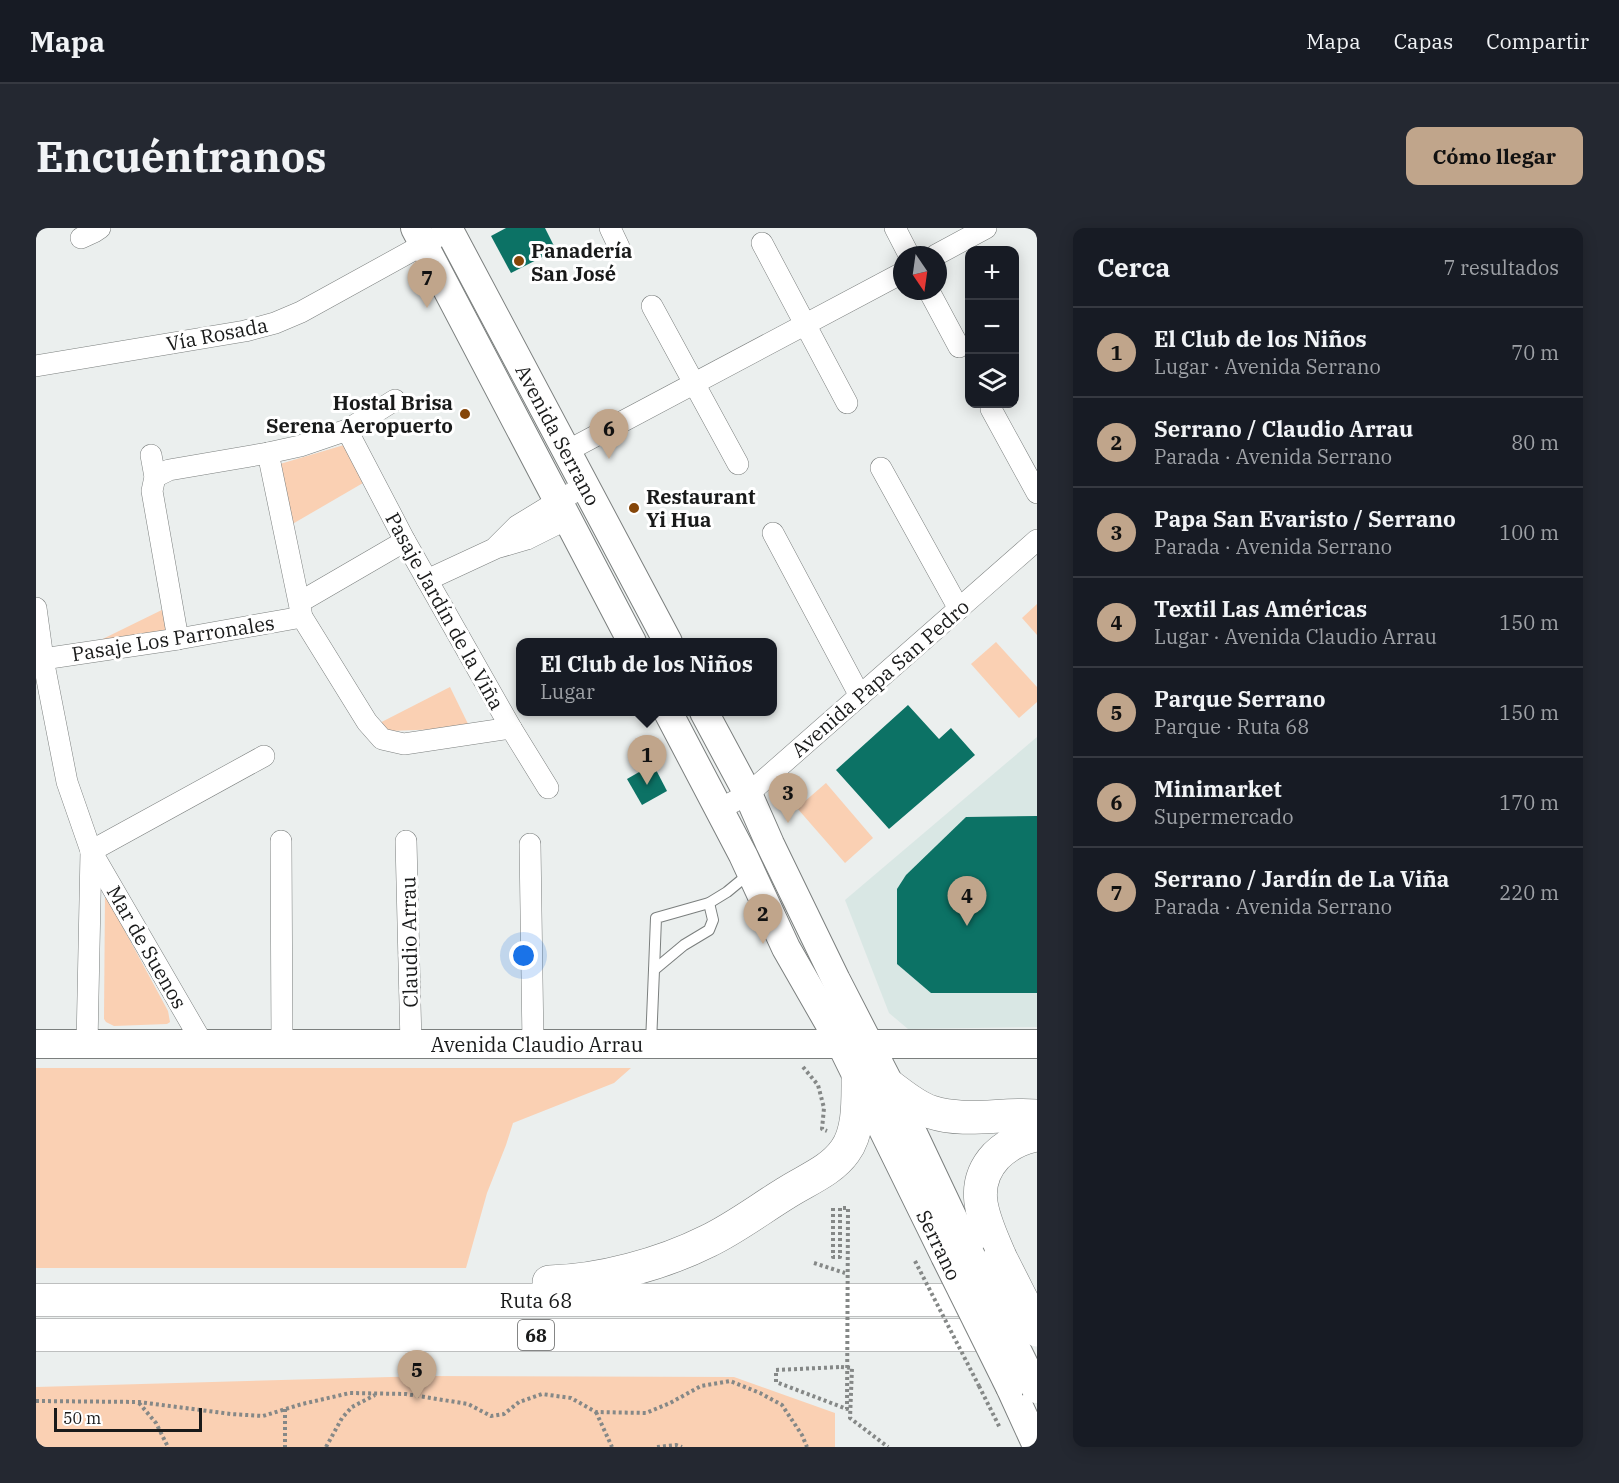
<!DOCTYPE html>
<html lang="es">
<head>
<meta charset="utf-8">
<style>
	:root { --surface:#171b24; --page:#242831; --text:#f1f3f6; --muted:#9ea1a6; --line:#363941; --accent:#c0a58b }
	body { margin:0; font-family:"IBM Plex Serif",serif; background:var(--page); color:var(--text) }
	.controls { position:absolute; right:18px; top:18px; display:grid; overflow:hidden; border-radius:12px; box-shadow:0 3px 15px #0003 }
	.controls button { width:54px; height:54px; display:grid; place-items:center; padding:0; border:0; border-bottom:2px solid var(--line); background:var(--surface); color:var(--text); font:30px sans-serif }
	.compass { position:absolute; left:857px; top:18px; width:54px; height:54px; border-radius:50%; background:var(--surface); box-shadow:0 3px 15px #0003; rotate:167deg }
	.scale { position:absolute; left:18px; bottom:15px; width:148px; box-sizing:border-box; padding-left:6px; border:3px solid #191a1a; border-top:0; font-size:16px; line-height:21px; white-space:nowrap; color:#191a1a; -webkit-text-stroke:4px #fff; paint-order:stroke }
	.you { position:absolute; left:488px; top:728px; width:21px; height:21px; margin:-15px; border:4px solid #fff; border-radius:50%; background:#1a73e8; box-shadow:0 0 0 9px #1a73e833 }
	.badge { display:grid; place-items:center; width:39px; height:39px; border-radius:50%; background:var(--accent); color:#111; font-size:20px; font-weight:700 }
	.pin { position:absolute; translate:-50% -50px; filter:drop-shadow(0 2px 3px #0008) }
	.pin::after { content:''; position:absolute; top:32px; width:21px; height:18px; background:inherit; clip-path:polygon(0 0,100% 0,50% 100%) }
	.popup { position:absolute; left:480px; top:410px; width:261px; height:78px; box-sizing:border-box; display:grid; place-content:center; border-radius:12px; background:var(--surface); filter:drop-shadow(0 2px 4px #0005); font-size:20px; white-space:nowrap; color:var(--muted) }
	.popup b { font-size:22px; color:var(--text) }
	.popup::after { content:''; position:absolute; left:50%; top:100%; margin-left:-12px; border:12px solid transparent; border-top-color:var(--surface) }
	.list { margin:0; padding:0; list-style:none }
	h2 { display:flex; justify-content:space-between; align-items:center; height:78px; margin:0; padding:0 24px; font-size:26px }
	h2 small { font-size:20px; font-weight:400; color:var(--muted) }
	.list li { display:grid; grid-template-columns:39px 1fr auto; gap:18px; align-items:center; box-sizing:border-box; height:90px; padding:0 24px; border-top:2px solid var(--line) }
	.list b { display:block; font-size:22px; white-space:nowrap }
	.list p { margin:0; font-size:20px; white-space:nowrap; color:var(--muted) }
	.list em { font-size:20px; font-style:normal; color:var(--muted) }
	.icon { flex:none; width:33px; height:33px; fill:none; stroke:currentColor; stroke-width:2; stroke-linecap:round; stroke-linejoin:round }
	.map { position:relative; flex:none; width:1001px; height:1219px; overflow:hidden; border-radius:12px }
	header { display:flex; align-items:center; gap:36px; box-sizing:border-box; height:84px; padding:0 30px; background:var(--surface); border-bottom:2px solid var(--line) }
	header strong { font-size:28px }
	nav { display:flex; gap:33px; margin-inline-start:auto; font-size:21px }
	.intro { display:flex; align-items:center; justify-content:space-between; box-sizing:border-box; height:144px; padding:0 36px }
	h1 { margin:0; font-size:42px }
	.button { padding:15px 27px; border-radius:12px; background:var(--accent); color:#111; font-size:21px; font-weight:700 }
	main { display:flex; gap:36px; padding:0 36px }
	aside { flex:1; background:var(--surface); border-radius:12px; box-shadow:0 3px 15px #0003 }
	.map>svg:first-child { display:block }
	.built { fill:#d9e7e4 }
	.green { fill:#fad0b3 }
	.building { fill:#0c7265 }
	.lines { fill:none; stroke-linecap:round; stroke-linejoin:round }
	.lane-casing { stroke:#7b7f7e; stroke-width:12 }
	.street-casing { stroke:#7b7f7e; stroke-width:22 }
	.secondary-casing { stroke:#7b7f7e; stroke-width:30 }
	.highway-casing { stroke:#7b7f7e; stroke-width:34 }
	.path { stroke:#858887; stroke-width:4; stroke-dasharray:3 3; stroke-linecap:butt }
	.lane { stroke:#fff; stroke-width:10 }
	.street { stroke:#fff; stroke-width:21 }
	.secondary { stroke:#fff; stroke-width:28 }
	.highway { stroke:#fff; stroke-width:33 }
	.secondary-bridge-casing { stroke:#7b7f7e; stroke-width:30; stroke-linecap:butt }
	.highway-bridge-casing { stroke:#7b7f7e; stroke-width:34; stroke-linecap:butt }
	.path-bridge { stroke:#858887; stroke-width:4; stroke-dasharray:3 3; stroke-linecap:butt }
	.secondary-bridge { stroke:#fff; stroke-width:28 }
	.highway-bridge { stroke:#fff; stroke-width:33 }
	.poi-dot { fill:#854609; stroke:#fff; stroke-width:2 }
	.labels { text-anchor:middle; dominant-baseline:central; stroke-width:6; stroke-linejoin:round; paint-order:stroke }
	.shield { fill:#fff; stroke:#5e5f5f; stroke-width:1.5 }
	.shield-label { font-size:18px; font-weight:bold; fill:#191a1a }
	.poi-label { font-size:20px; font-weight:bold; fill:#191a1a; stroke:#fff; text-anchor:start }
	.street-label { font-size:20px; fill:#191a1a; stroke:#fff }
</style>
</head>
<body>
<header>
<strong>Mapa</strong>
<nav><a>Mapa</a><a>Capas</a><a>Compartir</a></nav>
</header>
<div class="intro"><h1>Encuéntranos</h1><a class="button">Cómo llegar</a></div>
<main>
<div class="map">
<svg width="1001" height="1219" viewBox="0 0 1001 1219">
	<rect width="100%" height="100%" fill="#ebefee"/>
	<!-- built -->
	<path class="built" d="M1001 509V799L872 801 853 785 809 672Z"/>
	<!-- green -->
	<g class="green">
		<path d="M308 217 327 255 253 298 244 236Z"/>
		<path d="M1001 376V407L986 390Z"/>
		<path d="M136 377 142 411 34 427Z"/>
		<path d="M960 414 1001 459V474L983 490 935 436Z"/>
		<path d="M414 459 434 500 326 504Z"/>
		<path d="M790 555 837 610 809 635 761 580Z"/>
		<path d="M69 666 132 783 134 794 131 796 78 798 70 794 68 791Z"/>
		<path d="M0 840H595L578 855 477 895 470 917 451 965 430 1040H0Z"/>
		<path d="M391 1148 698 1149 799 1185V1219H0V1159Z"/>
	</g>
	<!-- building -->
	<g class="building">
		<path d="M470 0H509L520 22 475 45 455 8Z"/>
		<path d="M872 477 903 511 915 500 939 527 853 601 800 542Z"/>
		<path d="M617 536 631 563 606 577 591 551Z"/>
		<path d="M1001 588V765H895L861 736V661L870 647 930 589Z"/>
	</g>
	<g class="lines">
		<!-- lane casing -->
		<g class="lane-casing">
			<g id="lane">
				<path d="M618 742 620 690 673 675 691 664 714 645"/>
				<path d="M615 815 618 742 648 717 673 702 677 692 673 675"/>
			</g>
		</g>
		<!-- street casing -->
		<g class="street-casing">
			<g id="street">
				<path d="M574 0 583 19"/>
				<path d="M859 0 873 27"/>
				<path d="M45 10 58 4 64 0"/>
				<path d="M726 15 811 175"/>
				<path d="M900 27 950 0"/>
				<path d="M893 63 923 119"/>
				<path d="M616 78 702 236"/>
				<path d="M0 138 209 103 239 95 265 84 401 9"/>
				<path d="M955 181 1001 265"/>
				<path d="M311 202 369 313 475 500 512 560"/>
				<path d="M531 223 866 45"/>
				<path d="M232 225 266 389 331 494 346 511 368 516 475 500"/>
				<path d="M115 227 119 249 116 263 142 411"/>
				<path d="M845 240 923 381"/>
				<path d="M119 249 133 242 232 225 264 218 311 202 359 172"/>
				<path d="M737 305 824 468"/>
				<path d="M460 319 481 298 522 273 549 258"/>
				<path d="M391 352 460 320 491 311 531 291"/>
				<path d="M264 374 369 313"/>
				<path d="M0 380 7 431 31 554 55 623 167 816"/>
				<path d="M7 431 142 411 266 389"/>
				<path d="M684 581 712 566 1001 312"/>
				<path d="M245 613 246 816"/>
				<path d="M370 613 375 816"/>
				<path d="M494 616 497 816"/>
				<path d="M55 623 228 528"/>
				<path d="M51 816 55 624"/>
			</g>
		</g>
		<!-- secondary casing -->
		<g class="secondary-casing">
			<g id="secondary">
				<path d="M379 0 596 414"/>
				<path d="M412 0 632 414"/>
				<path d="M632 484 707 627 750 720 805 816 909 1028"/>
				<path d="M668 484 712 566 734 616 800 752 855 859 934 1026"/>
				<path d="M0 816H1001"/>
				<path d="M974 1159 1001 1218"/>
			</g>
		</g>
		<!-- highway casing -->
		<g class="highway-casing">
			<g id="highway">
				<path d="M855 859C867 868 880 879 895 884 929 895 966 885 1001 888"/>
				<path d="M964 1029C950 995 930 960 960 928 972 916 984 910 1001 907"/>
				<path d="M513 1054C564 1053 626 1036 672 1013 699 1000 724 981 750 965 770 952 795 943 809 923 823 904 822 874 822 852"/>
				<path d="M0 1072H960"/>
				<path d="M0 1107H976"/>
			</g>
		</g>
		<!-- path -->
		<g class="path">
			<path d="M767 839 782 857 788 880 786 901 791 903"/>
			<path d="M778 1035 809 1045"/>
			<path d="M805 1139 816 1140 814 1190 852 1219"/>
			<path d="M943 1158 964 1200"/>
			<path d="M0 1173 103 1174 195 1186 227 1188 266 1176 314 1165 370 1166 432 1176 455 1188 468 1186 483 1174 506 1166 535 1170 560 1184 610 1185 634 1175 665 1158 694 1153 724 1165 746 1177 766 1207 771 1219"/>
			<path d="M103 1175 120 1195 132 1219"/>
			<path d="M249 1181V1219"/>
			<path d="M560 1184 576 1219"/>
			<path d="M290 1219 306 1190 316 1179 339 1167"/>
			<path d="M621 1219 640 1217 646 1219"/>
		</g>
		<!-- lane -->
		<use href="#lane" class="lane"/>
		<!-- street -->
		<use href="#street" class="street"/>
		<!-- secondary -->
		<use href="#secondary" class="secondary"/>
		<!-- highway -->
		<use href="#highway" class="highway"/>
		<!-- secondary-bridge casing -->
		<g class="secondary-bridge-casing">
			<g id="secondary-bridge">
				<path d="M934 1026 1000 1161"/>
				<path d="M909 1028 974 1159"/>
			</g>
		</g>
		<!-- highway-bridge casing -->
		<g class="highway-bridge-casing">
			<path id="highway-bridge" d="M964 1029 1001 1102"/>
		</g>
		<!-- path-bridge -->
		<g class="path-bridge">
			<path d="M797 980V1029H804V980H812L811 1181 740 1154V1142L805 1139"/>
			<path d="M879 1033 943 1158"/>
		</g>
		<!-- secondary-bridge -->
		<use href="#secondary-bridge" class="secondary-bridge"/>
		<!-- highway-bridge -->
		<use href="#highway-bridge" class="highway-bridge"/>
	</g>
	<!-- markers -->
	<g class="poi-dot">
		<circle cx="483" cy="33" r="6"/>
		<circle cx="429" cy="186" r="6"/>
		<circle cx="598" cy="280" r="6"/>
	</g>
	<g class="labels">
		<!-- shield labels -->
		<rect class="shield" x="482" y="1092" width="36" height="30" rx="4.5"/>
		<g class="shield-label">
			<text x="500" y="1107">68</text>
		</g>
		<!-- poi labels -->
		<g class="poi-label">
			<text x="495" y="22">Panadería<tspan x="495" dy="23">San José</tspan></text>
			<text x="417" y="174" text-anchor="end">Hostal Brisa<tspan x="417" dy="23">Serena Aeropuerto</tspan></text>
			<text x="610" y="268">Restaurant<tspan x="610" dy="23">Yi Hua</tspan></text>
		</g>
		<!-- street labels -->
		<g class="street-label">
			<text transform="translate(181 106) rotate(-11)">Vía Rosada</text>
			<text transform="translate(522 207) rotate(62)">Avenida Serrano</text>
			<text transform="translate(409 383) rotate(61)">Pasaje Jardín de la Viña</text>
			<text transform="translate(137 410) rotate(-9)">Pasaje Los Parronales</text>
			<text transform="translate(844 450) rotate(-41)">Avenida Papa San Pedro</text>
			<text transform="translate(373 714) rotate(-91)">Claudio Arrau</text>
			<text transform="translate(111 719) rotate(60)">Mar de Suenos</text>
			<text x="501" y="816">Avenida Claudio Arrau</text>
			<text transform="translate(903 1017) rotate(64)">Serrano</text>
			<text x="500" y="1072">Ruta 68</text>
		</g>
	</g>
</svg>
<div class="controls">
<button>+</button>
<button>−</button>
<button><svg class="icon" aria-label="layers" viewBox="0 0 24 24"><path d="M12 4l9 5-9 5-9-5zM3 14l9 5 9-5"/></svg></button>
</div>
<svg class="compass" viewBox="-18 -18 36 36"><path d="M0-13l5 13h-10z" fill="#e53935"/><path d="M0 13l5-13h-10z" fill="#9ea1a6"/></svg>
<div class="scale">50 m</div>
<div class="you"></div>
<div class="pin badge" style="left:611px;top:557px">1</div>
<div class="popup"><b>El Club de los Niños</b>Lugar</div>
<div class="pin badge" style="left:727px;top:716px">2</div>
<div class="pin badge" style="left:752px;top:595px">3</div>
<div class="pin badge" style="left:931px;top:698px">4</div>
<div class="pin badge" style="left:381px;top:1172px">5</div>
<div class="pin badge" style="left:573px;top:231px">6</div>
<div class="pin badge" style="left:391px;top:80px">7</div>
</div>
<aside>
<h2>Cerca<small>7 resultados</small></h2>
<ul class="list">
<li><span class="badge">1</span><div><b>El Club de los Niños</b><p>Lugar · Avenida Serrano</p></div><em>70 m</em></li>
<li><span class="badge">2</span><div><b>Serrano / Claudio Arrau</b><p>Parada · Avenida Serrano</p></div><em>80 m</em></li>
<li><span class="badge">3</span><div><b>Papa San Evaristo / Serrano</b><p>Parada · Avenida Serrano</p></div><em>100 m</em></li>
<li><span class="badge">4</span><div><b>Textil Las Américas</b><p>Lugar · Avenida Claudio Arrau</p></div><em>150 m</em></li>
<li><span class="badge">5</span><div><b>Parque Serrano</b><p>Parque · Ruta 68</p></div><em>150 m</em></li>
<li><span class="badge">6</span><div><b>Minimarket</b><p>Supermercado</p></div><em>170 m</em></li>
<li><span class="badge">7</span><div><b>Serrano / Jardín de La Viña</b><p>Parada · Avenida Serrano</p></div><em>220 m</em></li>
</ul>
</aside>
</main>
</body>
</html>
